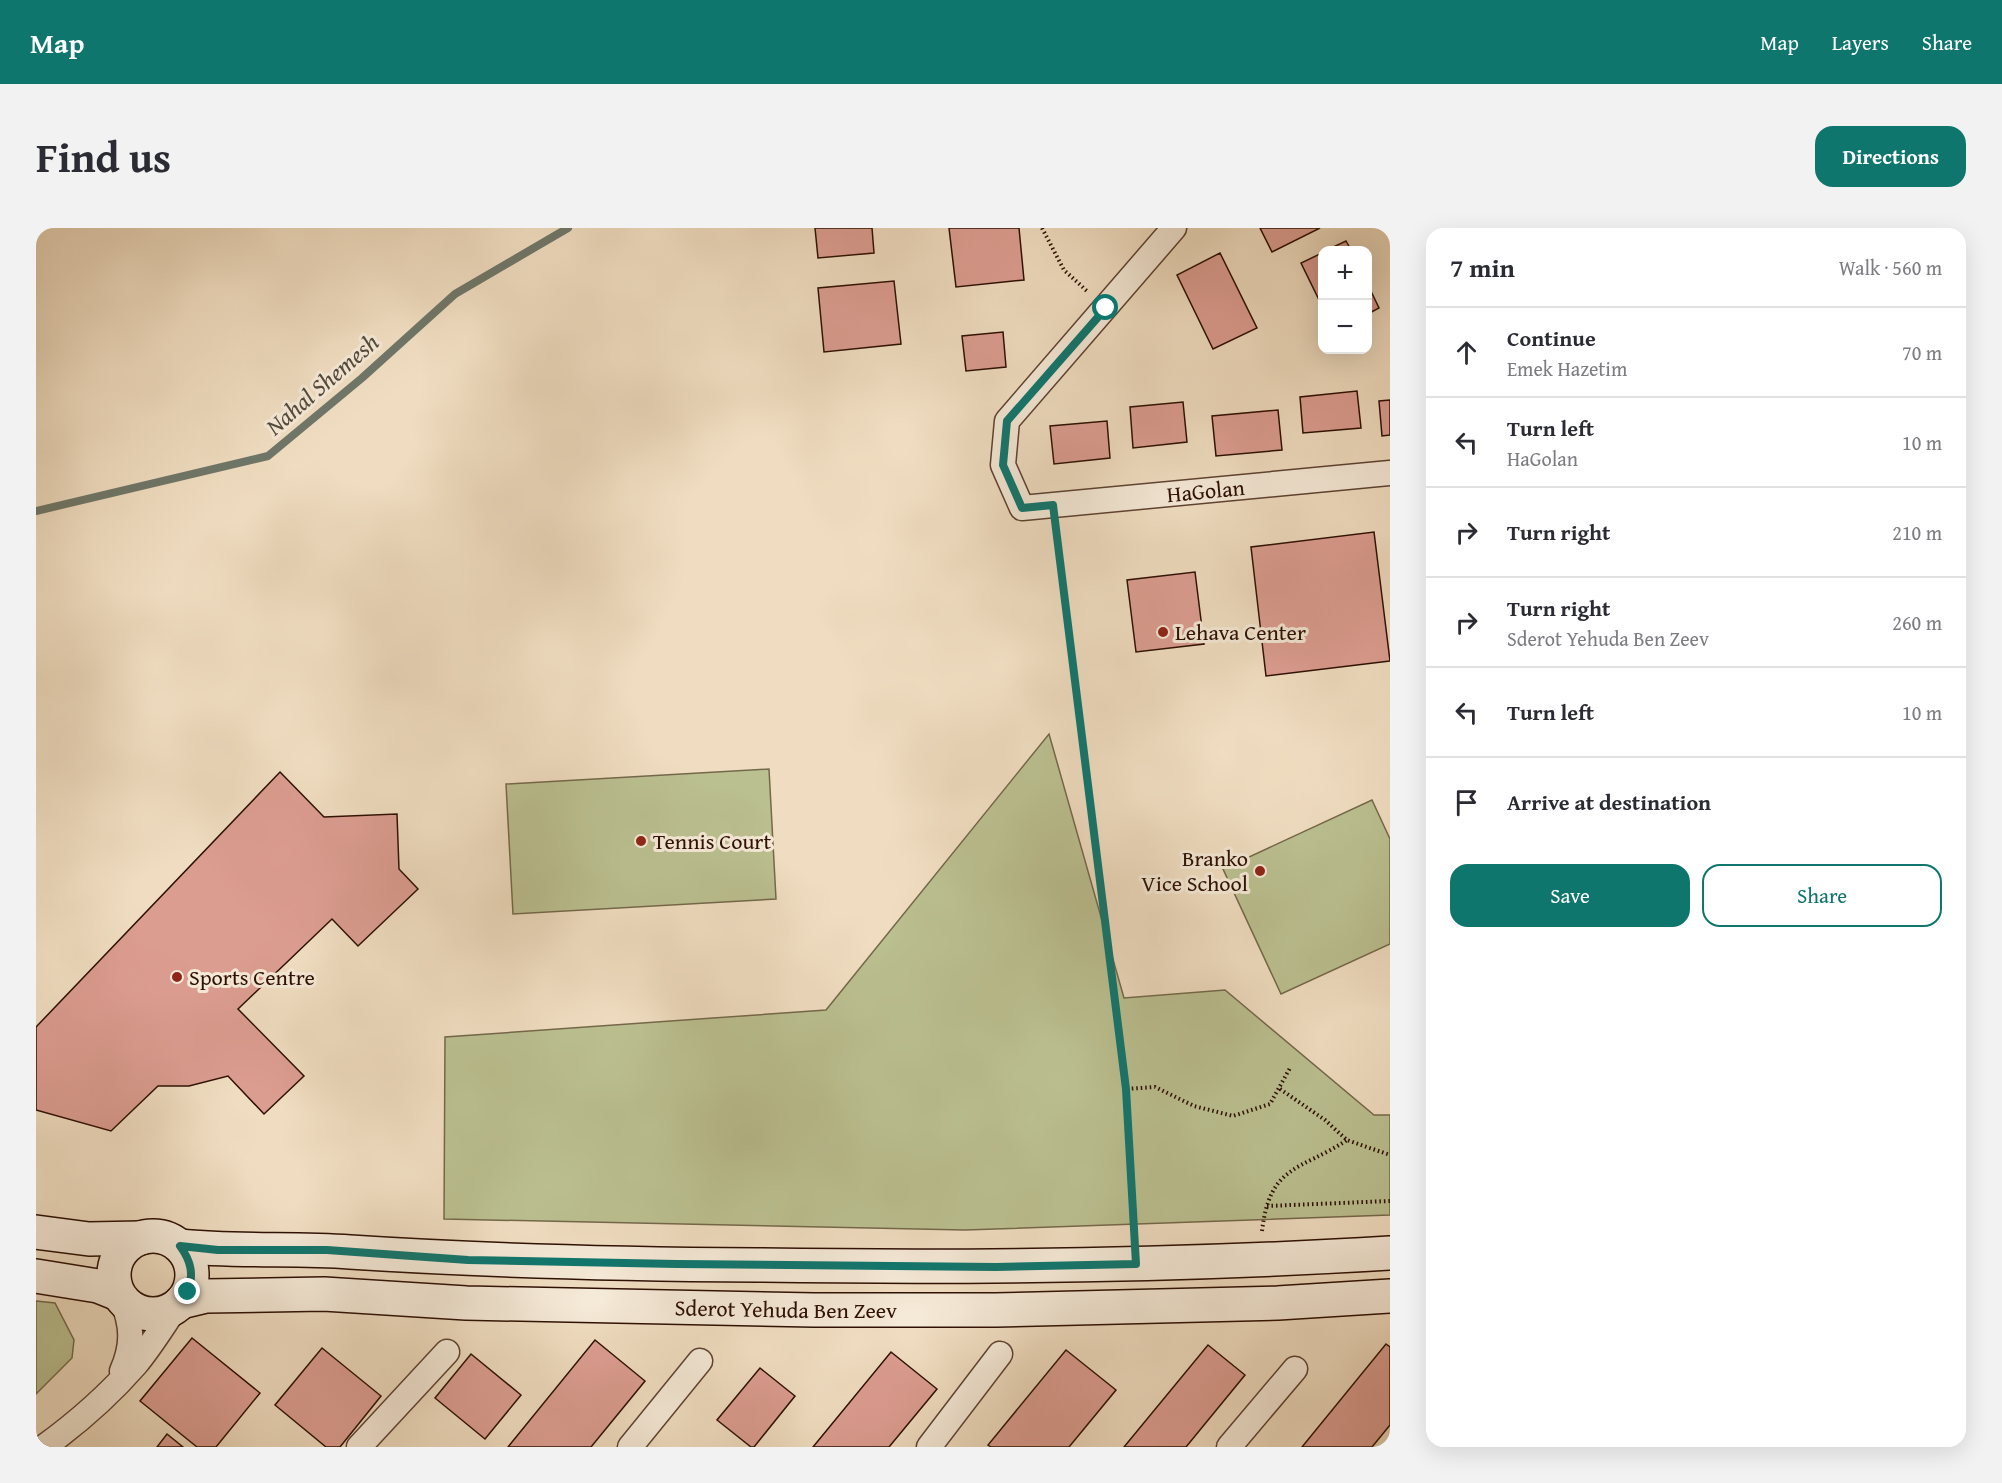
<!DOCTYPE html>
<html lang="en">
<head>
<meta charset="utf-8">
<style>
	:root { --surface:#fff; --page:#f2f2f3; --text:#2b2b33; --muted:#7c7c81; --line:#e1e1e2; --accent:#0f766e }
	body { margin:0; font-family:"Gentium Book Plus",serif; background:var(--page); color:var(--text) }
	.controls { position:absolute; right:18px; top:18px; display:grid; overflow:hidden; border-radius:12px; box-shadow:0 6px 24px #0002 }
	.controls button { width:54px; height:54px; display:grid; place-items:center; padding:0; border:0; border-bottom:2px solid var(--line); background:var(--surface); color:var(--text); font:30px sans-serif }
	.stop { position:absolute; width:18px; height:18px; margin:-14px; border:4px solid #0f766e; border-radius:50%; background:#fff }
	.stop.end { background:#0f766e; border-color:#fff; box-shadow:0 2px 6px #0008 }
	.list { margin:0; padding:0; list-style:none }
	h2 { display:flex; justify-content:space-between; align-items:center; height:78px; margin:0; padding:0 24px; font-size:26px }
	h2 small { font-size:20px; font-weight:400; color:var(--muted) }
	.list li { display:grid; grid-template-columns:39px 1fr auto; gap:18px; align-items:center; box-sizing:border-box; height:90px; padding:0 24px; border-top:2px solid var(--line) }
	.list b { display:block; font-size:22px; white-space:nowrap }
	.list p { margin:0; font-size:20px; white-space:nowrap; color:var(--muted) }
	.list em { font-size:20px; font-style:normal; color:var(--muted) }
	.actions { display:flex; gap:12px; padding:18px 24px }
	.actions a { flex:1; padding:14px 0; border:2px solid var(--accent); border-radius:18px; text-align:center; font-size:21px; color:var(--accent) }
	.actions .main { background:var(--accent); color:#fff }
	.icon { flex:none; width:33px; height:33px; fill:none; stroke:currentColor; stroke-width:2; stroke-linecap:round; stroke-linejoin:round }
	.map { position:relative; flex:none; width:1354px; height:1219px; overflow:hidden; border-radius:18px }
	header { display:flex; align-items:center; gap:36px; box-sizing:border-box; height:84px; padding:0 30px; background:var(--accent); color:#fff }
	header strong { font-size:28px }
	nav { display:flex; gap:33px; margin-inline-start:auto; font-size:21px }
	.intro { display:flex; align-items:center; justify-content:space-between; box-sizing:border-box; height:144px; padding:0 36px }
	h1 { margin:0; font-size:42px }
	.button { padding:15px 27px; border-radius:18px; background:var(--accent); color:#fff; font-size:21px; font-weight:700 }
	main { display:flex; gap:36px; padding:0 36px }
	aside { flex:1; background:var(--surface); border-radius:18px; box-shadow:0 6px 24px #0002 }
	.map>svg:first-child { display:block }
	.green { fill:#bbc091; stroke:#74684a; stroke-width:1.5 }
	.lines { fill:none; stroke-linecap:round; stroke-linejoin:round }
	.stream { stroke:#6f7769; stroke-width:8 }
	.building { fill:#dc9d91; stroke:#2d0f03; stroke-width:1.5 }
	.minor-casing { stroke:#5e4232; stroke-width:27 }
	.secondary-casing { stroke:#2d0f03; stroke-width:36 }
	.path { stroke:#2d0f03; stroke-width:4; stroke-dasharray:1.5 3; stroke-linecap:butt }
	.minor { stroke:#f5e9d7; stroke-width:24 }
	.secondary { stroke:#f5e9d7; stroke-width:33 }
	.route { stroke:#0f766e; stroke-width:8 }
	.poi-dot { fill:#8f2418; stroke:#f5e9d7; stroke-width:2 }
	.labels { text-anchor:middle; dominant-baseline:central; stroke-width:6; stroke-linejoin:round; paint-order:stroke }
	.street-label { font-size:22px; fill:#2d0f03; stroke:#f5e9d7 }
	.poi-label { font-size:22px; fill:#2d0f03; stroke:#f5e9d7; text-anchor:start }
	.water-label { font-size:24px; font-style:italic; fill:#544c3e; stroke:#f5e9d7 }
</style>
</head>
<body>
<header>
<strong>Map</strong>
<nav><a>Map</a><a>Layers</a><a>Share</a></nav>
</header>
<div class="intro"><h1>Find us</h1><a class="button">Directions</a></div>
<main>
<div class="map">
<svg width="1354" height="1219" viewBox="0 0 1354 1219">
	<rect width="100%" height="100%" fill="#f0ddc1"/>
	<filter id="stains"><feTurbulence type="fractalNoise" baseFrequency=".00333" numOctaves="4"/><feColorMatrix values="0 0 0 0 .2 0 0 0 0 .09 0 0 0 0 .02 0 0 0 .5 -.17"/></filter>
	<radialGradient id="worn" r=".72"><stop offset=".6" stop-color="#630" stop-opacity="0"/><stop offset="1" stop-color="#630" stop-opacity=".3"/></radialGradient>
	<!-- green -->
	<g class="green">
		<path d="M1013 506 1088 770 1189 762 1338 887H1354V987L929 1002 408 991 409 809 790 782Z"/>
		<path d="M733 541 740 671 477 686 470 556Z"/>
		<path d="M1336 572 1354 611V716L1245 766 1187 641Z"/>
		<path d="M0 1073 19 1075 38 1112 36 1130 0 1166Z"/>
	</g>
	<g class="lines">
		<!-- stream -->
		<path class="stream" d="M0 283 232 228 326 150 419 66 532 0"/>
	</g>
	<!-- building -->
	<g class="building">
		<path d="M779 0H836L838 25 782 30Z"/>
		<path d="M913 0H983L988 52 920 59Z"/>
		<path d="M1224 0H1284L1236 24Z"/>
		<path d="M1310 13 1315 22H1291Z"/>
		<path d="M1184 25 1221 100 1177 121 1141 47Z"/>
		<path d="M1286 25V78L1265 35Z"/>
		<path d="M858 53 865 116 788 124 782 60Z"/>
		<path d="M1332 57 1343 80 1332 86Z"/>
		<path d="M967 104 970 139 930 143 926 108Z"/>
		<path d="M1321 163 1325 200 1267 205 1264 169Z"/>
		<path d="M1354 172V207L1346 208 1343 173Z"/>
		<path d="M1147 174 1151 214 1097 220 1094 179Z"/>
		<path d="M1242 182 1246 222 1180 228 1176 188Z"/>
		<path d="M1071 193 1074 230 1018 236 1014 198Z"/>
		<path d="M1338 304 1354 433 1230 448 1215 319Z"/>
		<path d="M1159 344 1168 416 1100 424 1091 352Z"/>
		<path d="M244 544 288 589 361 586 363 641 382 661 322 718 296 691 202 781 268 848 228 886 192 848 153 858H122L75 903 0 882V799Z"/>
		<path d="M156 1110 224 1165 180 1219H161L104 1173Z"/>
		<path d="M559 1112 609 1153 555 1219H472Z"/>
		<path d="M1350 1116 1354 1119V1197L1336 1219H1266Z"/>
		<path d="M1172 1117 1209 1147 1150 1219H1088Z"/>
		<path d="M286 1120 345 1168 304 1219H290L239 1177Z"/>
		<path d="M1030 1122 1080 1162 1033 1219H955L952 1217Z"/>
		<path d="M855 1124 901 1161 853 1219H777Z"/>
		<path d="M435 1126 485 1167 449 1211 399 1170Z"/>
		<path d="M724 1140 759 1168 718 1219H715L681 1192Z"/>
		<path d="M131 1206 147 1219H121Z"/>
	</g>
	<g class="lines">
		<!-- minor casing -->
		<g class="minor-casing">
			<g id="minor">
				<path id="s1" d="M1138 0 971 193 967 237 986 280 1354 245"/>
				<path d="M86 1072C97 1098 97 1118 86 1143"/>
				<path d="M8 1219C41 1195 73 1167 100 1136 115 1118 127 1098 140 1079"/>
				<path d="M323 1219 411 1124"/>
				<path d="M594 1219 664 1133"/>
				<path d="M893 1219 964 1126"/>
				<path d="M1193 1219 1259 1141"/>
			</g>
		</g>
		<!-- secondary casing -->
		<g class="secondary-casing">
			<g id="secondary">
				<path d="M0 1004 53 1011 105 1010"/>
				<circle cx="117" cy="1047" r="39"/>
				<path d="M144 1018C200 1024 257 1020 314 1024 450 1033 585 1036 721 1037 932 1040 1143 1038 1354 1025"/>
				<path d="M0 1048 62 1058 82 1066"/>
				<path id="s2" d="M145 1074 170 1068 288 1066 430 1075 778 1082H960L1242 1075 1354 1068"/>
			</g>
		</g>
		<!-- path -->
		<g class="path">
			<path d="M1006 0 1028 42 1052 64"/>
			<path d="M1020 299 1090 861"/>
			<path d="M1244 861 1289 892 1311 912 1354 927"/>
			<path d="M1231 978 1354 973"/>
			<path d="M1226 1003C1234 936 1264 943 1311 912"/>
			<path d="M1098 1008 1090 861 1119 859 1158 878 1197 888 1234 876 1254 840"/>
		</g>
		<!-- minor -->
		<use href="#minor" class="minor"/>
		<!-- secondary -->
		<use href="#secondary" class="secondary"/>
	</g>
	<g class="lines">
		<!-- route -->
		<path class="route" d="M152 1064C158 1046 155 1033 144 1018L182 1022H291L432 1032 641 1036 960 1039 1100 1036 1090 861 1017 277 986 280 967 237 971 193 1070 80"/>
	</g>
	<!-- markers -->
	<g class="poi-dot">
		<circle cx="1127" cy="404" r="6"/>
		<circle cx="605" cy="613" r="6"/>
		<circle cx="1224" cy="643" r="6"/>
		<circle cx="141" cy="749" r="6"/>
	</g>
	<g class="labels">
		<!-- street labels -->
		<g class="street-label">
			<text stroke="none"><textPath href="#s1" startOffset="531">HaGolan</textPath></text>
			<text stroke="none"><textPath href="#s2" startOffset="606">Sderot Yehuda Ben Zeev</textPath></text>
		</g>
		<!-- poi labels -->
		<g class="poi-label">
			<text x="1139" y="404">Lehava Center</text>
			<text x="617" y="613">Tennis Court</text>
			<text x="1212" y="630" text-anchor="end">Branko<tspan x="1212" dy="25">Vice School</tspan></text>
			<text x="153" y="749">Sports Centre</text>
		</g>
		<!-- water labels -->
		<g class="water-label">
			<text transform="translate(286 156) rotate(-41)">Nahal Shemesh</text>
		</g>
	</g>
	<rect width="100%" height="100%" filter="url(#stains)"/>
	<rect width="100%" height="100%" fill="url(#worn)"/>
</svg>
<div class="controls">
<button>+</button>
<button>−</button>
</div>
<div class="stop" style="left:1070px;top:80px"></div>
<div class="stop end" style="left:152px;top:1064px"></div>
</div>
<aside>
<h2>7 min<small>Walk · 560 m</small></h2>
<ul class="list">
<li><svg class="icon" aria-label="ahead" viewBox="0 0 24 24"><path d="M12 20V5M6 11l6-6 6 6"/></svg><div><b>Continue</b><p>Emek Hazetim</p></div><em>70 m</em></li>
<li><svg class="icon" aria-label="left" viewBox="0 0 24 24"><path d="M17 20v-9H6M10 6l-5 5 5 5"/></svg><div><b>Turn left</b><p>HaGolan</p></div><em>10 m</em></li>
<li><svg class="icon" aria-label="right" viewBox="0 0 24 24"><path d="M7 20v-9h11M14 6l5 5-5 5"/></svg><div><b>Turn right</b></div><em>210 m</em></li>
<li><svg class="icon" aria-label="right" viewBox="0 0 24 24"><path d="M7 20v-9h11M14 6l5 5-5 5"/></svg><div><b>Turn right</b><p>Sderot Yehuda Ben Zeev</p></div><em>260 m</em></li>
<li><svg class="icon" aria-label="left" viewBox="0 0 24 24"><path d="M17 20v-9H6M10 6l-5 5 5 5"/></svg><div><b>Turn left</b></div><em>10 m</em></li>
<li><svg class="icon" aria-label="arrive" viewBox="0 0 24 24"><path d="M6 21V4h12l-3 4 3 4H6"/></svg><div><b>Arrive at destination</b></div></li>
</ul>
<div class="actions"><a class="main">Save</a><a>Share</a></div>
</aside>
</main>
</body>
</html>
